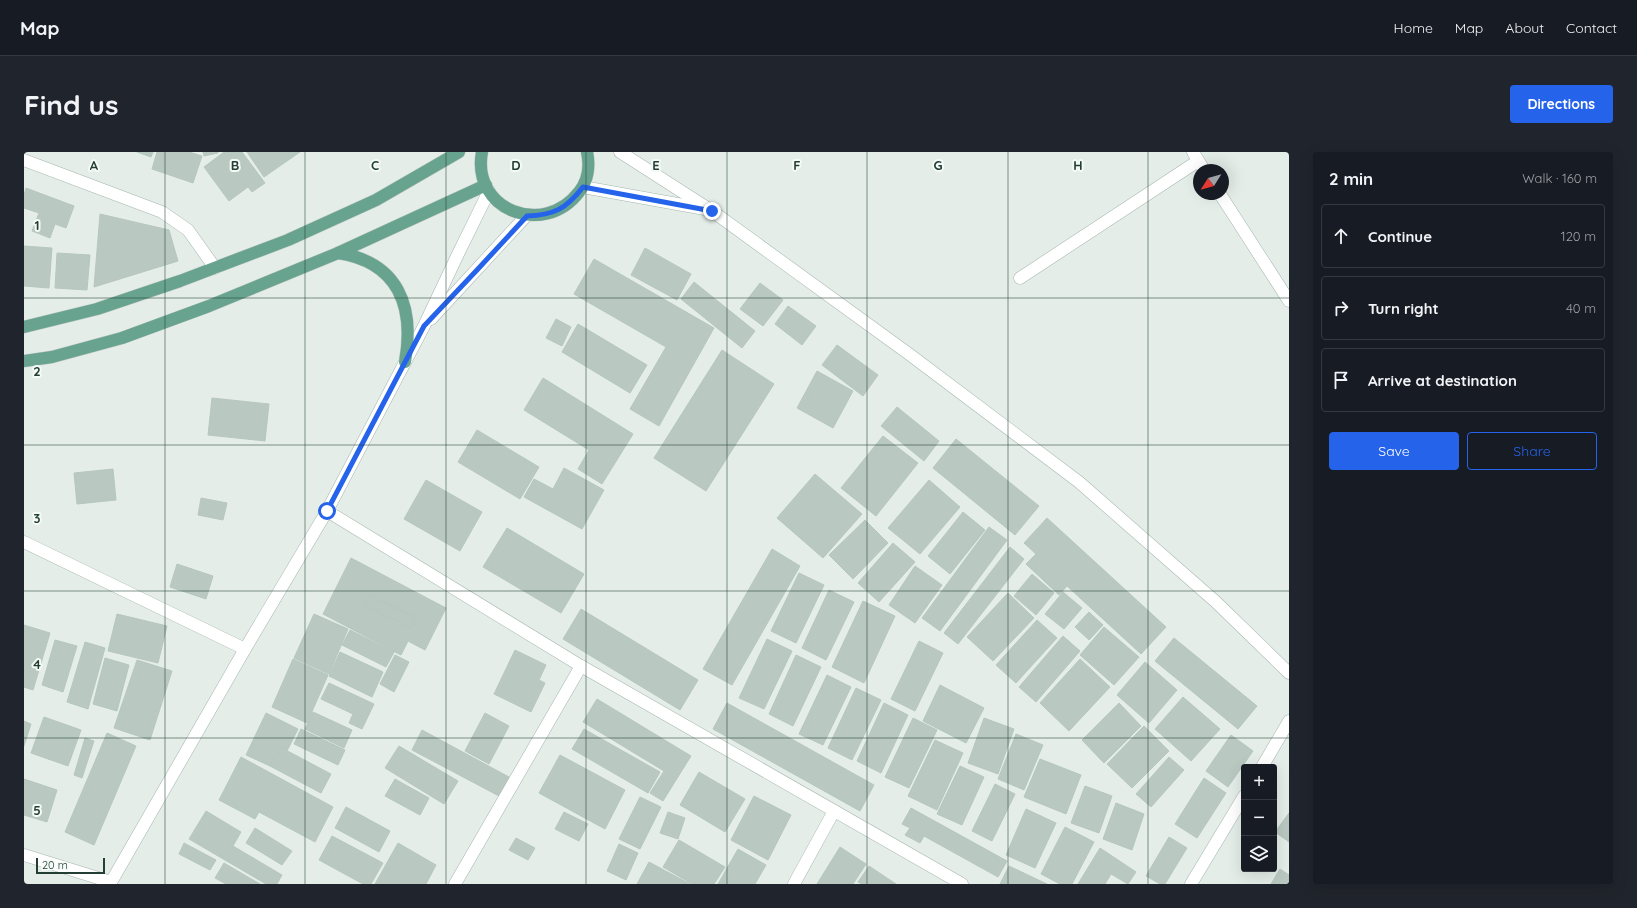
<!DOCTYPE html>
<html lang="en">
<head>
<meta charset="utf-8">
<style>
	:root { --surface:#171b24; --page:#20242c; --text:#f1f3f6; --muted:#9ea1a6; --line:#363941; --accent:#2563eb }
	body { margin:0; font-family:Quicksand,sans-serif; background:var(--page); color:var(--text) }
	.controls { position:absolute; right:12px; bottom:12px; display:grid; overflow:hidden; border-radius:4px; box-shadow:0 4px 16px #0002 }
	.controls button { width:36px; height:36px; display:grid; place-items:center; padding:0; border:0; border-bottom:1px solid var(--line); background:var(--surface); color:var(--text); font:20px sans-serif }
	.compass { position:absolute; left:1169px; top:12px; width:36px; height:36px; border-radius:50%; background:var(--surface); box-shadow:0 4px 16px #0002; rotate:233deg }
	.scale { position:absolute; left:12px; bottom:10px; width:69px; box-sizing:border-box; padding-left:4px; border:2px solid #233f35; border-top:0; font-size:11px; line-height:14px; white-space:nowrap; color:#233f35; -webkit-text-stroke:3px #f4faf7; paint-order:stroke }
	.stop { position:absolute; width:12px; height:12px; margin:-9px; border:3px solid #2563eb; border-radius:50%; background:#fff }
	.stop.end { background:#2563eb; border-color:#fff; box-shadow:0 1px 4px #0008 }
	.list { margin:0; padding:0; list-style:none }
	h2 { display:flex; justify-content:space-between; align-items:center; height:52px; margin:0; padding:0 16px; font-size:17px }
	h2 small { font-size:13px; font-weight:400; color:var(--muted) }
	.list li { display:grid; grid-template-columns:26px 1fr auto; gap:12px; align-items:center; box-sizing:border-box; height:64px; margin:0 8px 8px; padding:0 8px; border:1px solid var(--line); border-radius:4px }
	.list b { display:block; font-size:15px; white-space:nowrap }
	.list em { font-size:13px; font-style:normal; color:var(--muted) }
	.actions { display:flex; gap:8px; padding:12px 16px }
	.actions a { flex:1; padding:9px 0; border:1px solid var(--accent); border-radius:4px; text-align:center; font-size:14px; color:var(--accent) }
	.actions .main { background:var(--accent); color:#fff }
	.icon { flex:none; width:22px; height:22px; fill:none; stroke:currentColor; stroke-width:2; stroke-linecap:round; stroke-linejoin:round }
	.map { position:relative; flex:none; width:1265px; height:732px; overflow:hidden; border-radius:4px }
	header { display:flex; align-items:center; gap:24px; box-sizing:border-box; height:56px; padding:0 20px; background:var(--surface); border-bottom:1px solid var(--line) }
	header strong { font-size:19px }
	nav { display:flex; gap:22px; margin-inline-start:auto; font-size:14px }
	.intro { display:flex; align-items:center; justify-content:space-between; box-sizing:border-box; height:96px; padding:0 24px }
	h1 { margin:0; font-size:28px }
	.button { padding:10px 18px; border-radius:4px; background:var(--accent); color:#fff; font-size:14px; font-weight:700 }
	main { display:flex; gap:24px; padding:0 24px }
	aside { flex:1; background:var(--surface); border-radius:4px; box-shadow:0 4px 16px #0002 }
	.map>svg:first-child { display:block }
	.building { fill:#b9c8c1; stroke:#b6c7bf; fill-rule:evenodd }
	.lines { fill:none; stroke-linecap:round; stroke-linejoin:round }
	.minor-casing { stroke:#a6b5af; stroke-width:13 }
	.major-casing { stroke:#c1c9c6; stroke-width:13 }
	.minor { stroke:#fff; stroke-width:12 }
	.major { stroke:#68a390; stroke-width:12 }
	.route { stroke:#2563eb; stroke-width:5 }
	.grid { fill:none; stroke:#233f35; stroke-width:1; stroke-opacity:0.55 }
	.grid-label { font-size:13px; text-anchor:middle; font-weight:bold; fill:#233f35; stroke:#f4faf7; stroke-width:4; stroke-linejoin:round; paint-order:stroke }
</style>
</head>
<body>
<header>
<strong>Map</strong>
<nav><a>Home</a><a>Map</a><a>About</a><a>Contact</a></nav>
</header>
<div class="intro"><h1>Find us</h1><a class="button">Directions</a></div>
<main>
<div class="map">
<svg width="1265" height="732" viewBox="0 0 1265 732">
	<rect width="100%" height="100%" fill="#e4ede8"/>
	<!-- building -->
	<g class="building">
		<path d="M113 0H129L127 5Z"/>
		<path d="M133 0H165L178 4 169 31 128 17Z"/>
		<path d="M179 0H194V1L180 4Z"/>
		<path d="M200 0H218L241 31 228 40 224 35 205 49 180 15Z"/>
		<path d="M223 0H276L240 25Z"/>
		<path d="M2 36 50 54 42 76 31 72 26 86 8 79 15 61 0 56V43Z"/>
		<path d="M76 62 145 78 154 109 70 135Z"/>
		<path d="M0 94 28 96 25 136 0 134Z"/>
		<path d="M621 96 667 122 653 148 607 123Z"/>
		<path d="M33 101 66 103 63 138 31 136Z"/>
		<path d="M570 107 690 176 635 274 606 257 642 195 550 142Z"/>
		<path d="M670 130 731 179 718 196 657 147Z"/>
		<path d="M736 131 759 148 739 174 716 157Z"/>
		<path d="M764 154 792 174 778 193 751 172Z"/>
		<path d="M532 167 547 175 538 194 522 186Z"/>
		<path d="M554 172 623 213 606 241 538 200Z"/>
		<path d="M813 193 854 223 839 244 798 213Z"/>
		<path d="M698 198 750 232 682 339 630 306Z"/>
		<path d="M793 219 829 239 809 276 773 256Z"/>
		<path d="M519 226 609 282 578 332 554 317 565 298 500 258Z"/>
		<path d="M188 246 245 252 241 289 184 283Z"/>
		<path d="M873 255 915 289 900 309 857 274Z"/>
		<path d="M453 278 515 315 496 347 434 310Z"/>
		<path d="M859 284 894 311 852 364 817 336Z"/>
		<path d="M932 287 1015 354 991 383 909 316Z"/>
		<path d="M540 316 580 338 558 377 500 345 510 327 529 337Z"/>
		<path d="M89 317 92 348 53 352 50 321Z"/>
		<path d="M791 322 838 362 799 406 753 366Z"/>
		<path d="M402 328 458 360 436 399 380 367Z"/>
		<path d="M905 328 936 355 896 402 864 376Z"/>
		<path d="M177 346 203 351 199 368 174 363Z"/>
		<path d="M939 360 961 378 926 422 904 404Z"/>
		<path d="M1023 366 1142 475 1117 502 1043 434 1035 443 1002 412 1012 402 1000 391Z"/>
		<path d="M841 368 864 391 829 427 805 403Z"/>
		<path d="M965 375 983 388 916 479 898 466Z"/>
		<path d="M483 376 560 422 537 461 459 415Z"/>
		<path d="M869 391 891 410 855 450 834 431Z"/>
		<path d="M986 395 1000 407 934 492 920 481Z"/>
		<path d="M748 397 776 414 708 533 679 517Z"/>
		<path d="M327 406 422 456 401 498 384 489 377 503 299 462ZM345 443 392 466 387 476 340 453Z"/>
		<path d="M153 412 189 424 182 447 146 435Z"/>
		<path d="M891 414 918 433 891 471 865 453Z"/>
		<path d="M775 421 800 433 772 491 747 479Z"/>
		<path d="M1008 422 1030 441 1012 463 990 444Z"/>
		<path d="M805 438 830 450 802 508 778 496Z"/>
		<path d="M1039 440 1058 456 1040 477 1021 462Z"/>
		<path d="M984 441 1010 466 969 509 943 485Z"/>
		<path d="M345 443 392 466 387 476 340 453Z"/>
		<path d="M839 449 871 464 840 531 808 515Z"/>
		<path d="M557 457 674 528 656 558 539 487Z"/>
		<path d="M1065 460 1079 473 1065 488 1051 475Z"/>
		<path d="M93 462 143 474 134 511 84 499Z"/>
		<path d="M290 462 324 477 305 522 270 506Z"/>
		<path d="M1013 468 1033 486 992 531 972 513Z"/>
		<path d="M0 473 26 481 9 538 0 535Z"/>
		<path d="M1080 475 1115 505 1090 533 1056 503Z"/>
		<path d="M326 478 370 500 362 515 318 493Z"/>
		<path d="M1039 484 1056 499 1012 550 995 535Z"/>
		<path d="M1150 486 1233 554 1214 577 1131 509Z"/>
		<path d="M743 487 768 499 740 557 715 546Z"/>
		<path d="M31 488 53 494 39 540 18 533Z"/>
		<path d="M895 489 919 501 891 559 867 547Z"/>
		<path d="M61 490 81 496 64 557 43 550Z"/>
		<path d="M491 498 522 513 515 528 521 531 507 560 470 542Z"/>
		<path d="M316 500 359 520 348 545 305 524Z"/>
		<path d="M371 503 385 510 370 540 356 532Z"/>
		<path d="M772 503 797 515 769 574 745 562Z"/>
		<path d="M81 506 105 513 93 559 69 552Z"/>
		<path d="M269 507 304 523 283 571 248 555Z"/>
		<path d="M1056 507 1086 535 1045 579 1016 551Z"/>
		<path d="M113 508 148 519 126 588 90 576Z"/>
		<path d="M1121 510 1153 538 1125 571 1093 543Z"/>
		<path d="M803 523 827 535 799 593 775 582Z"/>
		<path d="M305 531 350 552 338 577 325 571 329 562 297 547Z"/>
		<path d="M916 533 960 556 942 591 899 569Z"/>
		<path d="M832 536 857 548 828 608 804 596Z"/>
		<path d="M1159 545 1196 577 1167 609 1131 577Z"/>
		<path d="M573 547 667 604 639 649 626 641 640 619 559 570Z"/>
		<path d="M703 551 850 633 836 659 689 577Z"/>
		<path d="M860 551 884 563 857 621 833 609Z"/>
		<path d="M1095 551 1117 574 1080 611 1058 588Z"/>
		<path d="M289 560 328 578 320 596 281 577Z"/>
		<path d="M242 561 274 577 263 599 256 595 246 614 222 603Z"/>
		<path d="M461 561 485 574 465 612 441 599Z"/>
		<path d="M20 565 57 578 44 614 7 601Z"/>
		<path d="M889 566 913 578 885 636 861 625Z"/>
		<path d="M960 566 990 577 974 622 944 611Z"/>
		<path d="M0 569 7 572 0 594Z"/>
		<path d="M1120 574 1145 599 1108 636 1083 612Z"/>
		<path d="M277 577 321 598 314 613 270 592Z"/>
		<path d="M560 577 636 620 624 641 548 597Z"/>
		<path d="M398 578 485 625 475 644 388 598Z"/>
		<path d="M83 581 112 594 70 693 41 680Z"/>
		<path d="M992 582 1019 593 1000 638 974 627Z"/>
		<path d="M1207 583 1229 599 1204 635 1182 619Z"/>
		<path d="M61 586 70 589 58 626 50 623Z"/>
		<path d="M911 588 939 601 913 658 884 644Z"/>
		<path d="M375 594 434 629 420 652 361 616Z"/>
		<path d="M256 595 307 622 297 641 246 614Z"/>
		<path d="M536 603 601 638 581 677 515 641Z"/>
		<path d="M217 605 309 655 291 690 235 660 231 667 195 648Z"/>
		<path d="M1145 605 1160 618 1127 655 1112 642Z"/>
		<path d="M1016 607 1057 623 1042 662 1000 645Z"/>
		<path d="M936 614 960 625 938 673 913 662Z"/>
		<path d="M675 620 721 647 701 680 656 653Z"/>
		<path d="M1180 626 1202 641 1173 686 1151 672Z"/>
		<path d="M0 627 33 638 23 670 0 663Z"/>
		<path d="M371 627 405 646 396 663 361 644Z"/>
		<path d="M971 632 991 642 968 689 948 679Z"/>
		<path d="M1061 634 1088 644 1075 681 1047 671Z"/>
		<path d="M730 644 767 663 744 708 707 688Z"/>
		<path d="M616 645 637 655 616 697 595 687Z"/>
		<path d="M1092 651 1120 662 1108 698 1079 687Z"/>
		<path d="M322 655 366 679 355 700 311 676Z"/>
		<path d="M887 656 983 709 974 725 900 684 896 691 881 683 886 676 878 672Z"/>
		<path d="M1002 657 1032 671 1011 716 982 703Z"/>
		<path d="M182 659 217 680 209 694 258 723 253 732H242L165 687Z"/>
		<path d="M540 660 564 672 555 689 531 677Z"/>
		<path d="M644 660 661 666 654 687 636 681Z"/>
		<path d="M1265 661V690L1251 680Z"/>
		<path d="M1041 675 1070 690 1048 732H1036L1017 722Z"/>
		<path d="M231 676 268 699 258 713 222 691Z"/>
		<path d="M308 684 359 711 347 732H339L295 708Z"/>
		<path d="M1145 685 1163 696 1141 732H1136L1122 724Z"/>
		<path d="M492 686 511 696 504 708 485 698Z"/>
		<path d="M655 688 701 715 690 732H668L639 715Z"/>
		<path d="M160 691 192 708 186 718 155 702Z"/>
		<path d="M374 691 412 713 402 732H351Z"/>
		<path d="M595 692 614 701 602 728 583 719Z"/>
		<path d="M816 695 842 712 829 732H793Z"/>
		<path d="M1076 696 1112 720 1104 732 1087 722 1081 732H1054Z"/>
		<path d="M714 697 742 713 731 732H694Z"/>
		<path d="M625 710 666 732H613Z"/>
		<path d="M200 711 236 732H202L191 726Z"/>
		<path d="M845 714 872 732H838L834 730Z"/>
		<path d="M985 714 1023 732H976Z"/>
		<path d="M1256 717 1265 723V732H1247Z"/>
	</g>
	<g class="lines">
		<!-- minor casing -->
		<g class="minor-casing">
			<g id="minor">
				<path d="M596 0 688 59 885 202 1055 330 1192 450 1265 521"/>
				<path d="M1169 0 1180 18"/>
				<path d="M0 8 138 60 164 78 191 116"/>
				<path d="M559 35 681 57"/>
				<path d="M1196 42 1265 149"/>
				<path d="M996 126 1174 9"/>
				<path d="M407 167 503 63"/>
				<path d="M303 359 557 514 938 732"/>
				<path d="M0 390 221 497"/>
				<path d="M1238 615 1265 569"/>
				<path d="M0 703 87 730"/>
				<path d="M86 732 221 497 303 359 400 174 435 100 465 39"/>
				<path d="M431 732 557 514"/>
				<path d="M770 732 810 659"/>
				<path d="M1167 732 1220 644"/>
			</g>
		</g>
		<!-- major casing -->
		<g class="major-casing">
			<g id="major">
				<path d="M458 0C447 58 520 86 555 40 564 29 566 14 563 0"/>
				<path d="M314 101C374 110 391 154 381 210"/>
				<path d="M0 175 73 157 156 129 264 88 352 48 435 0"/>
				<path d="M0 209 28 205 98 186 185 154 314 101 462 33"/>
			</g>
		</g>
		<!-- minor -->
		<use href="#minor" class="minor"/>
		<!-- major -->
		<use href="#major" class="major"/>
	</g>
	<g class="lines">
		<!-- route -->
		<path class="route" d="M303 359 400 174 453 118 503 64C530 63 542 57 559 35L688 59"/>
	</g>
	<!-- grid -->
	<path class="grid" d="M141 0V732M281 0V732M422 0V732M562 0V732M703 0V732M843 0V732M984 0V732M1124 0V732M0 146H1265M0 293H1265M0 439H1265M0 586H1265"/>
	<g class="grid-label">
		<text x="70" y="18">A</text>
		<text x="211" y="18">B</text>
		<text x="351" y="18">C</text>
		<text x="492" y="18">D</text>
		<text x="632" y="18">E</text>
		<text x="773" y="18">F</text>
		<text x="914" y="18">G</text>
		<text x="1054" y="18">H</text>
		<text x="13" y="78">1</text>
		<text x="13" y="224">2</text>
		<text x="13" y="371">3</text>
		<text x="13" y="517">4</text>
		<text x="13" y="663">5</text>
	</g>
</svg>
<div class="controls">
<button>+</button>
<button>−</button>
<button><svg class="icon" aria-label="layers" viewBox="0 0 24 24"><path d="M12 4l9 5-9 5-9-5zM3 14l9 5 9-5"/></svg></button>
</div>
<svg class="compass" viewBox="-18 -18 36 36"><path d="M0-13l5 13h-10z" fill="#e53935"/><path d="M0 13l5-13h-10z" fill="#9ea1a6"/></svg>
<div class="scale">20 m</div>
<div class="stop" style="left:303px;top:359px"></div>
<div class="stop end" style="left:688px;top:59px"></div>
</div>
<aside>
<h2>2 min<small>Walk · 160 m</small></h2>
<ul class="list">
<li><svg class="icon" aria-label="ahead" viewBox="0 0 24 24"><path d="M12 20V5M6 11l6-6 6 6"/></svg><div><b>Continue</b></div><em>120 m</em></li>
<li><svg class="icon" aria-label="right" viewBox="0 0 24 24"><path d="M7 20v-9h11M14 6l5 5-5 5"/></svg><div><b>Turn right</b></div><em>40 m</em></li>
<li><svg class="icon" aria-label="arrive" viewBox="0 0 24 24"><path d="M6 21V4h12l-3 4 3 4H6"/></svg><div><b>Arrive at destination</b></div></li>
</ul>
<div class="actions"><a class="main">Save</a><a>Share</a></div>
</aside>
</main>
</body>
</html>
